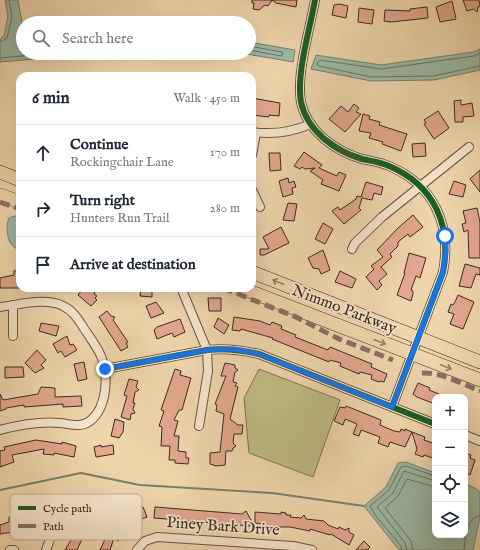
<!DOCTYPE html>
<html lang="en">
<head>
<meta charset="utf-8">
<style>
	:root { --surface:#fff; --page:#f6f6f7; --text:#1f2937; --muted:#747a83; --line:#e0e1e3 }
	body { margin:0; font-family:"IM FELL English",serif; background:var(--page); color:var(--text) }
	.controls { position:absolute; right:12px; bottom:12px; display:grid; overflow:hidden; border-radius:8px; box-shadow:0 4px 16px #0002 }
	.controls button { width:36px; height:36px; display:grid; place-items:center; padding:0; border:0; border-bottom:1px solid var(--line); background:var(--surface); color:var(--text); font:20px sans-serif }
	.stop { position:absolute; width:12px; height:12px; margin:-9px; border:3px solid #1a73e8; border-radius:50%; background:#fff }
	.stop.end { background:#1a73e8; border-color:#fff; box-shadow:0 1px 4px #0008 }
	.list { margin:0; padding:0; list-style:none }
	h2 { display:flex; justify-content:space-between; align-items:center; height:52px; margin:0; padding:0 16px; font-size:17px }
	h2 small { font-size:13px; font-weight:400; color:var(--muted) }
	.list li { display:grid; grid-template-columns:26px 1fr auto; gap:12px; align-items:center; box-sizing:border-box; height:56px; padding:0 16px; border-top:1px solid var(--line) }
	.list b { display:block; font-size:15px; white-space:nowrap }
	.list p { margin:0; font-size:13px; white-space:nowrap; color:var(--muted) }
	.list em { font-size:13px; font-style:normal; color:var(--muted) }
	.icon { flex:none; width:22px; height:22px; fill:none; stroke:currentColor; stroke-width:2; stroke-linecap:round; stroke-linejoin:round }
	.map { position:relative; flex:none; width:480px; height:550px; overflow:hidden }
	.search { position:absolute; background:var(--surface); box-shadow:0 4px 16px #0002; left:16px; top:16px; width:240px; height:44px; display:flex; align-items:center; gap:10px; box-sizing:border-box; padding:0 14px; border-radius:22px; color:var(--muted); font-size:15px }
	.panel { position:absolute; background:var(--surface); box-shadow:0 4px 16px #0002; left:16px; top:72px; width:240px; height:220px; border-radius:12px }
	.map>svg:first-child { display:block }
	.green { fill:#bebc86; stroke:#7c7354 }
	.water { fill:#9bb9a4; stroke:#758070 }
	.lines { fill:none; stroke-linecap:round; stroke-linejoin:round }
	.shore { stroke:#6b7264; stroke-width:1 }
	.stream { stroke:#758070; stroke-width:2 }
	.building { fill:#e2a78e; stroke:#3b2a23 }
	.minor-casing { stroke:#685545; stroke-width:10 }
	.trunk-casing { stroke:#3b2a23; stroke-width:14 }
	.minor { stroke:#f5e4c9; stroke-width:8 }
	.trunk { stroke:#efd5ac; stroke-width:13 }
	.quiet { stroke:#8d6e63; stroke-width:5; stroke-dasharray:10 5; stroke-linecap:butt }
	.cycleway-casing { stroke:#f5e4c9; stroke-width:8 }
	.cycleway { stroke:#1b5e20; stroke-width:6 }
	.oneway { stroke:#958068 }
	.route { stroke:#1a73e8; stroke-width:5 }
	.labels { text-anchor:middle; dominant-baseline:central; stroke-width:3.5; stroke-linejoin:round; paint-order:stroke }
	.street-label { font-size:16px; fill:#3b2a23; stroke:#f5e4c9 }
	.key { fill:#f5e4c9; stroke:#bdac97; stroke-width:1 }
	.key-label { font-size:11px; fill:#3b2a23 }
</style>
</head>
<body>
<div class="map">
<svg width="480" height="550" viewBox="0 0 480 550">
	<rect width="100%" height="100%" fill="#efd5ac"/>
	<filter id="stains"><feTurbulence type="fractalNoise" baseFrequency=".005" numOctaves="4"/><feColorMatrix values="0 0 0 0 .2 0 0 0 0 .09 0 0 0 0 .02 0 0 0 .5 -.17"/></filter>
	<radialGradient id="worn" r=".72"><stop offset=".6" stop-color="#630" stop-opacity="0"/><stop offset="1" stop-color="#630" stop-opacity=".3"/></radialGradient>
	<!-- green -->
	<path class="green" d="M259 369 340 400 313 477 249 453 244 398Z"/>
	<!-- water -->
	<g class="water">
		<path d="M5 0H18L23 28V53H105L0 62V39L4 36 8 16Z"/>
		<path d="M249 42 295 50 293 62 241 53H249Z"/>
		<path d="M480 49V70L434 80 371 81 311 69 316 55 381 65 473 52Z"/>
		<path d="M15 216 20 218V250C7 247 5 228 9 218Z"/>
		<path d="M406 462 435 473V535H465V484L475 488 480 492V517L473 550H399L364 506 386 487 398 463Z"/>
	</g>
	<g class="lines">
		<!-- shore -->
		<g class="shore">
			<path d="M0 42 7 38 12 17 9 0"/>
			<path d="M249 46 282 52 283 54 281 56 249 50"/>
			<path d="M480 53 474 56 381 69 320 60 317 64 319 66 371 77 433 76 480 66"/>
			<path d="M0 58 54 53"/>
			<path d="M402 550 401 546 376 516 370 506 389 490 401 467 406 466 435 476"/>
			<path d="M407 550 405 543 377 507 393 493 404 471 435 481"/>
			<path d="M413 550 411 541 385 508 398 496 407 479 435 487"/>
			<path d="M464 550C465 539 466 517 480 516"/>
		</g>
		<!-- stream -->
		<path class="stream" d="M0 490 81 473 140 485 272 493 364 506"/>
	</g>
	<!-- building -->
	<g class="building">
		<path d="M252 0H272L268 6 265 5 259 10 253 9 254 3H252Z"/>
		<path d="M272 0H297L296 7 276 3Z"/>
		<path d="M463 0H479L480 6 478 7 477 12 474 9 467 11Z"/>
		<path d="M452 1 456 19 440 22 436 7Z"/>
		<path d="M339 4 348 6 346 18 332 15 334 5Z"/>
		<path d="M427 7 428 18 391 22 384 21 385 10 410 11V9Z"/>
		<path d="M359 8 374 10 372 24 358 22Z"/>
		<path d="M252 98 280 103 279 116 269 115V117L252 115Z"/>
		<path d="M461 100V105L472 103 474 116 463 117V122H455L454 101Z"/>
		<path d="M354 104 359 108 356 112 361 114 345 132 329 119 341 106 348 112Z"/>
		<path d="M438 111 449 128 434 139 424 124 426 123 424 120Z"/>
		<path d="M363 114 370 116 369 119 380 122 379 125 407 134 401 151 382 144 383 142 369 138 371 133 359 131Z"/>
		<path d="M425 143 426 156 413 157 412 144Z"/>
		<path d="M304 152 322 165 319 168 337 176 339 172 346 175 339 191 321 184 323 180 310 171 315 168 305 169 302 167 300 169 294 166Z"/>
		<path d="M269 153H280L281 170 270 171Z"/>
		<path d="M480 170V192L470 179Z"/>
		<path d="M288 178 289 183 294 181 296 187 292 188 293 194 283 197 279 181Z"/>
		<path d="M454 181 466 185 463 197 449 194Z"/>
		<path d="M366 182 383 187 381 195 374 193 372 200 362 198 359 208 361 210 344 224 332 211 338 207 340 210 356 199 357 196 361 197Z"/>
		<path d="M288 203 297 204 294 221 283 220Z"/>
		<path d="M477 208 480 222V258H469L468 230 464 232 462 224 466 223 463 211Z"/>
		<path d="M413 215 423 227 410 237 408 234 398 242V246L390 254 392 257 381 267 387 274 379 281 382 285 377 290 366 277 374 269 371 266 383 257 377 250 398 228Z"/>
		<path d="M323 223 333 229 325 244 315 239Z"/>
		<path d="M281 227 289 243 264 255H260V249H269L263 237Z"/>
		<path d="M323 250 330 270 321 274 319 269 313 268 308 258Z"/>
		<path d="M409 253 426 258 420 278 416 276 411 290 413 291V294L411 301 397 295 405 273H404Z"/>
		<path d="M465 264 480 268V275L476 274 471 288 459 286Z"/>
		<path d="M20 270V288H0V278L14 275V271Z"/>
		<path d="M340 271 356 279 352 288 335 282Z"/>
		<path d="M84 288 88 291 91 288 95 292 94 294 97 296 95 298 97 300 91 306 78 295Z"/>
		<path d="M141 288H152V297L140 296Z"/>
		<path d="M458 295 474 302 463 329 450 324 454 314 448 312 451 304 453 305 455 302Z"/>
		<path d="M208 298H221V311H209Z"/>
		<path d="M156 302 164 313 151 318 146 306Z"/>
		<path d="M107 311 111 316 115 317 113 320 128 342 126 343 128 347 121 351 99 317Z"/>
		<path d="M234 317 260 321 270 325 272 322 282 326 281 329 296 335 295 337 328 350 330 347 372 364 371 367 387 374 384 382 380 381 379 382 371 379 372 375 360 372 359 374 340 366 341 363 330 360 329 362 272 339 273 338 241 329 240 331 232 330Z"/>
		<path d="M218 318 229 325 224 334 214 327Z"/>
		<path d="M180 319 185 332 174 337 172 333 157 339 154 330 157 327Z"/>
		<path d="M41 323 59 326 56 336 39 331Z"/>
		<path d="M67 336 70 345 73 344 77 350 65 357 61 351 58 353 53 344Z"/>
		<path d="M37 350 46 360 41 365 44 368 35 373 25 363Z"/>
		<path d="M84 362 87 379 78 381 74 364Z"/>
		<path d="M225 363 235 365V368L238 370 235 372 233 382 237 383 235 386 238 387 230 419 238 425H243L242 434H234L233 443 236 446 233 448 232 451H226L225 465 216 466 210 464V453L220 452 224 414 216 411 217 405 215 404 226 376H221Z"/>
		<path d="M5 367H23L24 377 5 378Z"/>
		<path d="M175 369 181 371 180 375 191 378 182 410H179L174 420 178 421 174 436H179L178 451 186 452V458H189L188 464 175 463V460H169L170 446H161L162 427 159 426 164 411 161 410Z"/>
		<path d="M129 379 138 381 136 387 139 390 135 392 133 403H135L133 409 135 413 131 414 130 420 121 417 127 396 124 395Z"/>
		<path d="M418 383 430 388 429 390 446 397H435V404L417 397 413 394Z"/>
		<path d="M41 387 55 388V397L81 396 82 406 63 407V404L24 407V405L6 408V409L0 411V394L3 400 38 394Z"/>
		<path d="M346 406 381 420 380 425 394 431 400 432 401 429 405 431V429L412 432 405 447 390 442 388 447 378 443 380 437 361 430 359 436 353 434 357 424 345 419 343 425 334 421 340 407 345 408Z"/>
		<path d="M115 419 124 422 123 432 119 438 111 436Z"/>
		<path d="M412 432 425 437 424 440 435 444V459L424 455 423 457 415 454 417 449Z"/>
		<path d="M36 440 62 444V442L76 446 74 457 54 453V455L43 454 44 449 12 455 14 462 0 467V451L5 450 4 447Z"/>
		<path d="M101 445V447L113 445 114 454 96 457 94 447Z"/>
		<path d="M465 453 471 455 470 458 475 460 470 475 465 473Z"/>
		<path d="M143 507 147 517 124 525 129 529 118 541 114 538 110 550H100L108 533 106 532 117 519Z"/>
		<path d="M155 507 242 514 246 511 251 520 250 526 154 518Z"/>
		<path d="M255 512 281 514V512L286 513V515H291L290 517 301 518 304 515 306 519 324 521 328 525 338 529 339 527 345 530 349 528V532L354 535 349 545 331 534 330 535 310 529V531L290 527H262V524L255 523Z"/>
		<path d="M18 516 19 520 25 519 28 532 20 533 19 531 0 534V525L9 522V517Z"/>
		<path d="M76 519 89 524 88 530 90 531 87 540 82 539 77 550H65L71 540Z"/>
		<path d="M364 541 370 547 367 550H356Z"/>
	</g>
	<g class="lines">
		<!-- minor casing -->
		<g class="minor-casing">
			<g id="minor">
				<path d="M315 0C310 29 296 74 301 102 307 131 335 151 362 159 371 161 380 162 389 166 434 185 452 225 443 272L392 407"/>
				<path d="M252 132C273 135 292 132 311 124"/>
				<path d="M252 155 256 133"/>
				<path d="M252 190 260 207"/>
				<path d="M352 249 355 243 382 217 469 147"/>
				<path d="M182 290 207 350 208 371 199 426"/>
				<path d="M13 305V336"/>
				<path d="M0 307C19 305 46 297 63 306 74 311 79 321 85 330 91 339 97 347 101 356 109 376 107 408 90 421 81 428 70 424 60 423 40 421 19 425 0 430"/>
				<path d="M105 369 207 350C225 348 241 350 259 354L435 424"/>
				<path d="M465 435 480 441"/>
				<path d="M10 550H14"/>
				<path d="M46 550 53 531 52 519"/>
				<path d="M137 550 145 541 157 537 293 546 312 550"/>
			</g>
		</g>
		<!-- trunk casing -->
		<g class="trunk-casing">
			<g id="trunk">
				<path d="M0 172 20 180"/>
				<path d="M0 195 20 202"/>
				<path d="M252 272 480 362"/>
				<path d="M241 288 480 380"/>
			</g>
		</g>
		<!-- minor -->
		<use href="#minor" class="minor"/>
		<!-- trunk -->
		<use href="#trunk" class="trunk"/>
		<!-- quiet -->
		<g class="quiet">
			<path d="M0 202 20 209"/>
			<path d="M223 288 296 317 339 339 393 360"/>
			<path d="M422 373C442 372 462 384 480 391"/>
		</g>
		<!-- cycleway casing -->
		<g class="cycleway-casing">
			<g id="cycleway">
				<path d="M315 0C310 29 296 74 301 102 307 131 335 151 362 159 371 161 380 162 389 166 434 185 452 225 443 272L392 407"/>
				<path d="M105 369 207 350C225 348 241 350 259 354L435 424"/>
			</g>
		</g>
		<!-- cycleway -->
		<use href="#cycleway" class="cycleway"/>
	</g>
	<!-- one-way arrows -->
	<defs><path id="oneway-shaft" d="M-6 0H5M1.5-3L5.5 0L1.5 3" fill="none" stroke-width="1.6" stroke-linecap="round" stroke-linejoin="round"/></defs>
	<g class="oneway">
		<use href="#oneway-shaft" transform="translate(278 282) rotate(-158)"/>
		<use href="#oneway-shaft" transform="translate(380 342) rotate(21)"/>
		<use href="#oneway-shaft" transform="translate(446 367) rotate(21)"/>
	</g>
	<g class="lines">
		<!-- route -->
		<path class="route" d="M105 369 207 350 234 349 259 354 392 407 443 272 446 251 445 236"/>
	</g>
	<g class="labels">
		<!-- street labels -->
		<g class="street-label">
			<text transform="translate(344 310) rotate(21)">Nimmo Parkway</text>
			<text transform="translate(223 527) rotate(4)">Piney Bark Drive</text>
		</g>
	</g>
	<!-- legend -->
	<rect x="10" y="494" width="132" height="46" rx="6" class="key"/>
	<rect x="18" y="506" width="18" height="4" fill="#1b5e20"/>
	<rect x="18" y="524" width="18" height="4" fill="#8d6e63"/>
	<g class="key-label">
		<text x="43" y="512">Cycle path</text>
		<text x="43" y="530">Path</text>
	</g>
	<rect width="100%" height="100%" filter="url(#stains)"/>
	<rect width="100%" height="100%" fill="url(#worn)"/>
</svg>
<div class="controls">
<button>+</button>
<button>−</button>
<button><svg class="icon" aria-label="locate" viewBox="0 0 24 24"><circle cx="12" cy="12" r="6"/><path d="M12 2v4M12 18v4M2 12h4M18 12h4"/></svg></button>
<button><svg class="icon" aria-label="layers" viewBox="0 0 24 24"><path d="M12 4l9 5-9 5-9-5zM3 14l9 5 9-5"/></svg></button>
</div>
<div class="stop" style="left:445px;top:236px"></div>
<div class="stop end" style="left:105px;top:369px"></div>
<div class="search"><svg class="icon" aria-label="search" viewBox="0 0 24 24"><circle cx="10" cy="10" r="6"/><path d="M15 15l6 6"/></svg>Search here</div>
<section class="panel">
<h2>6 min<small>Walk · 450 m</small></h2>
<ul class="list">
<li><svg class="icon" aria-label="ahead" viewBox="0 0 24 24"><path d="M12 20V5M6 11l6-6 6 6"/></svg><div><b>Continue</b><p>Rockingchair Lane</p></div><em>170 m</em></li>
<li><svg class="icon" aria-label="right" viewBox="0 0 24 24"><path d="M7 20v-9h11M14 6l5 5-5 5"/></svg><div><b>Turn right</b><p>Hunters Run Trail</p></div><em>280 m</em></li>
<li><svg class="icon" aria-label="arrive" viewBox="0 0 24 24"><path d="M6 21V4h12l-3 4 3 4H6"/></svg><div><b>Arrive at destination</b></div></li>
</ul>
</section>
</div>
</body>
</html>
